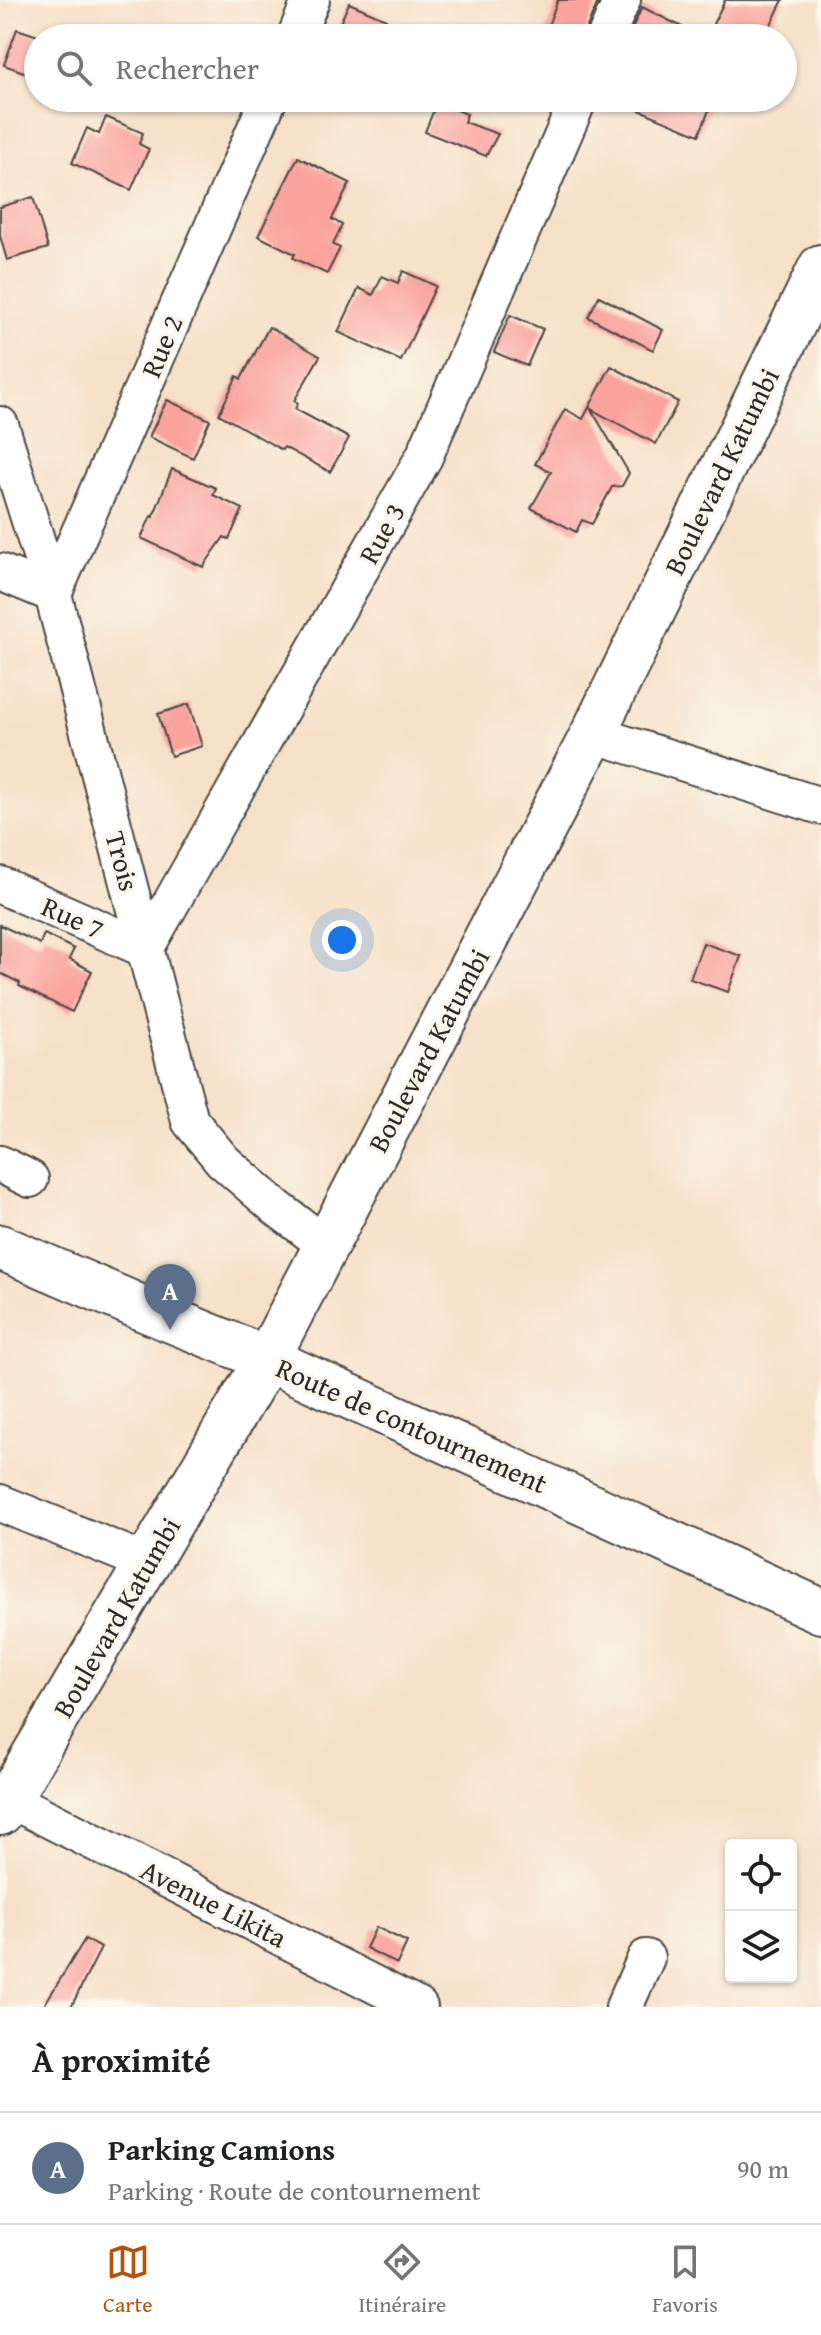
<!DOCTYPE html>
<html lang="fr">
<head>
<meta charset="utf-8">
<style>
	:root { --surface:#fff; --page:#f2f2f2; --text:#202124; --muted:#757577; --line:#e0e0e0; --accent:#b45309 }
	body { margin:0; font-family:"Gentium Book Plus",serif; background:var(--page); color:var(--text) }
	.controls { position:absolute; right:24px; bottom:24px; display:grid; overflow:hidden; border-radius:8px; box-shadow:0 2px 6px #0004 }
	.controls button { width:72px; height:72px; display:grid; place-items:center; padding:0; border:0; border-bottom:2px solid var(--line); background:var(--surface); color:var(--text); font:40px sans-serif }
	.you { position:absolute; left:342px; top:940px; width:28px; height:28px; margin:-20px; border:6px solid #fff; border-radius:50%; background:#1a73e8; box-shadow:0 0 0 12px #1a73e833 }
	.badge { display:grid; place-items:center; width:52px; height:52px; border-radius:50%; background:var(--accent); color:#fff; font-size:26px; font-weight:700 }
	.pin { position:absolute; translate:-50% -66px; filter:drop-shadow(0 2px 4px #0008) }
	.pin::after { content:''; position:absolute; top:42px; width:28px; height:24px; background:inherit; clip-path:polygon(0 0,100% 0,50% 100%) }
	.list { margin:0; padding:0; list-style:none }
	h2 { display:flex; justify-content:space-between; align-items:center; height:104px; margin:0; padding:0 32px; font-size:34px }
	h2 small { font-size:26px; font-weight:400; color:var(--muted) }
	.list li { display:grid; grid-template-columns:52px 1fr auto; gap:24px; align-items:center; box-sizing:border-box; height:112px; padding:0 32px; border-top:2px solid var(--line) }
	.list b { display:block; font-size:30px; white-space:nowrap }
	.list p { margin:0; font-size:26px; white-space:nowrap; color:var(--muted) }
	.list em { font-size:26px; font-style:normal; color:var(--muted) }
	.icon { flex:none; width:44px; height:44px; fill:none; stroke:currentColor; stroke-width:2; stroke-linecap:round; stroke-linejoin:round }
	.map { position:relative; flex:none; width:821px; height:2007px; overflow:hidden }
	.search { position:absolute; background:var(--surface); box-shadow:0 2px 6px #0004; left:24px; right:24px; top:24px; height:88px; display:flex; align-items:center; gap:20px; box-sizing:border-box; padding:0 28px; border-radius:44px; color:var(--muted); font-size:30px }
	.sheet { height:216px; background:var(--surface) }
	nav { display:flex; justify-content:space-around; align-items:center; box-sizing:border-box; height:112px; border-top:2px solid var(--line); background:var(--surface); font-size:22px; color:var(--muted) }
	nav a { display:grid; justify-items:center; gap:4px }
	nav .on { color:var(--accent) }
	.map>svg:first-child { display:block }
	.building { fill:#faa39d }
	.lines { fill:none; stroke-linecap:round; stroke-linejoin:round }
	.street-casing { stroke:#494642; stroke-width:40 }
	.secondary-casing { stroke:#494642; stroke-width:48 }
	.street { stroke:#fff; stroke-width:36 }
	.secondary { stroke:#fff; stroke-width:44 }
	.labels { text-anchor:middle; dominant-baseline:central; stroke-width:7; stroke-linejoin:round; paint-order:stroke }
	.street-label { font-size:28px; fill:#2b2b2b; stroke:#fbf7ec }
</style>
</head>
<body>
<div class="map">
<svg width="821" height="2007" viewBox="0 0 821 2007">
	<rect width="100%" height="100%" fill="#fbf7ec"/>
	<filter id="ink" filterUnits="userSpaceOnUse"><feTurbulence type="fractalNoise" baseFrequency=".0125" numOctaves="2"/><feDisplacementMap in="SourceGraphic" scale="16" xChannelSelector="R" yChannelSelector="G"/><feConvolveMatrix kernelMatrix="1 2 1 2 8 2 1 2 1" color-interpolation-filters="sRGB"/></filter>
	<filter id="wash" filterUnits="userSpaceOnUse"><feTurbulence type="fractalNoise" baseFrequency=".006" numOctaves="4" result="noise"/><feDisplacementMap in="SourceGraphic" scale="32" xChannelSelector="R" yChannelSelector="G"/><feGaussianBlur stdDeviation="1.8" result="paint"/><feColorMatrix in="noise" values="0 0 0 0 0 0 0 0 0 0 0 0 0 0 0 0 0 1.4 0 .05"/><feComposite in="paint" operator="in"/></filter>
	<g filter="url(#wash)">
		<rect width="100%" height="100%" fill="#f6e0c7"/>
		<g id="blocks">
			<!-- building -->
			<g class="building">
				<path d="M558 0H599L586 29 584 38H543Z"/>
				<path d="M725 0H783L764 38H706Z"/>
				<path d="M349 3 386 19 378 38H355L337 30Z"/>
				<path d="M642 7 704 38H628Z"/>
				<path d="M17 29 38 36V58L32 75 4 65Z"/>
				<path d="M611 98H714L699 135Z"/>
				<path d="M437 102 467 114 464 122 498 134 486 156 425 132Z"/>
				<path d="M106 117 143 133 139 144 149 149 131 190 72 163 87 128 99 134Z"/>
				<path d="M298 157 350 183 332 219 342 225 333 245 340 248 327 274 293 258 295 254 258 236Z"/>
				<path d="M33 197 48 248 7 260 0 236V207Z"/>
				<path d="M403 271 436 286 401 361 338 332 359 288 373 295 382 276 398 283Z"/>
				<path d="M599 296 663 330 653 350 588 317Z"/>
				<path d="M510 315 543 329 527 366 494 352Z"/>
				<path d="M269 327 320 356 294 401 298 403 295 409 349 438 330 472 284 447 282 450 219 414 237 376 241 379Z"/>
				<path d="M611 366 678 402 656 444 591 409 629 473 622 486 612 487 592 524 582 520 576 532 531 508 551 472 535 464 565 409 583 419Z"/>
				<path d="M167 400 210 420 193 458 149 437Z"/>
				<path d="M172 469 216 488 213 495 243 509 229 539 224 537 203 567 141 538 151 516 153 517Z"/>
				<path d="M189 704 202 746 171 756 158 714Z"/>
				<path d="M0 925 40 944 44 934 74 949 69 959 92 971 72 1012 19 986 20 983 0 973Z"/>
				<path d="M703 943 741 956 728 992 690 979Z"/>
				<path d="M376 1927 407 1942 397 1964 366 1948Z"/>
				<path d="M85 1939 101 1948 71 2007H43Z"/>
			</g>
		</g>
	</g>
	<g filter="url(#ink)">
		<use href="#blocks" fill-opacity="0" stroke="#494642" stroke-width="2"/>
		<g class="lines">
			<!-- street casing -->
			<g class="street-casing">
				<g id="street">
					<path d="M295 38 311 0"/>
					<path d="M605 38 622 0"/>
					<path d="M0 425 53 594 190 1121 223 1161 277 1208 326 1245"/>
					<path d="M0 572 53 594 269 98"/>
					<path d="M593 734 821 806"/>
					<path d="M0 885 145 949 424 457 579 98"/>
					<path d="M0 1164 30 1179"/>
					<path d="M0 1503 148 1563"/>
					<path d="M9 1799 419 2007"/>
					<path d="M624 2007 646 1958"/>
				</g>
			</g>
			<!-- secondary casing -->
			<g class="secondary-casing">
				<g id="secondary">
					<path d="M0 1247 149 1311 267 1359 821 1611"/>
					<path d="M0 1813 267 1359 593 734 821 267"/>
				</g>
			</g>
			<!-- street -->
			<use href="#street" class="street"/>
			<!-- secondary -->
			<use href="#secondary" class="secondary"/>
		</g>
	</g>
	<g class="labels">
		<!-- street labels -->
		<g class="street-label">
			<text transform="translate(161 346) rotate(-67)">Rue 2</text>
			<text transform="translate(721 471) rotate(-64)">Boulevard Katumbi</text>
			<text transform="translate(381 533) rotate(-61)">Rue 3</text>
			<text transform="translate(123 861) rotate(75)">Trois</text>
			<text transform="translate(73 917) rotate(24)">Rue 7</text>
			<text transform="translate(428 1050) rotate(-62)">Boulevard Katumbi</text>
			<text transform="translate(412 1425) rotate(24)">Route de contournement</text>
			<text transform="translate(116 1617) rotate(-60)">Boulevard Katumbi</text>
			<text transform="translate(214 1903) rotate(27)">Avenue Likita</text>
		</g>
	</g>
</svg>
<div class="controls">
<button><svg class="icon" aria-label="locate" viewBox="0 0 24 24"><circle cx="12" cy="12" r="6"/><path d="M12 2v4M12 18v4M2 12h4M18 12h4"/></svg></button>
<button><svg class="icon" aria-label="layers" viewBox="0 0 24 24"><path d="M12 4l9 5-9 5-9-5zM3 14l9 5 9-5"/></svg></button>
</div>
<div class="you"></div>
<div class="pin badge" style="left:170px;top:1330px;background:#5c6f8a">A</div>
<div class="search"><svg class="icon" aria-label="search" viewBox="0 0 24 24"><circle cx="10" cy="10" r="6"/><path d="M15 15l6 6"/></svg>Rechercher</div>
</div>
<section class="sheet">
<h2>À proximité<small></small></h2>
<ul class="list">
<li><span class="badge" style="background:#5c6f8a">A</span><div><b>Parking Camions</b><p>Parking · Route de contournement</p></div><em>90 m</em></li>
</ul>
</section>
<nav>
<a class="on"><svg class="icon" aria-label="map" viewBox="0 0 24 24"><path d="M3 6l6-2 6 2 6-2v14l-6 2-6-2-6 2zM9 4v14M15 6v14"/></svg>Carte</a>
<a><svg class="icon" aria-label="directions" viewBox="0 0 24 24"><path d="M12 3l9 9-9 9-9-9zM9 14v-3h6M13 9l2 2-2 2"/></svg>Itinéraire</a>
<a><svg class="icon" aria-label="saved" viewBox="0 0 24 24"><path d="M7 4h10v16l-5-4-5 4z"/></svg>Favoris</a>
</nav>
</body>
</html>
